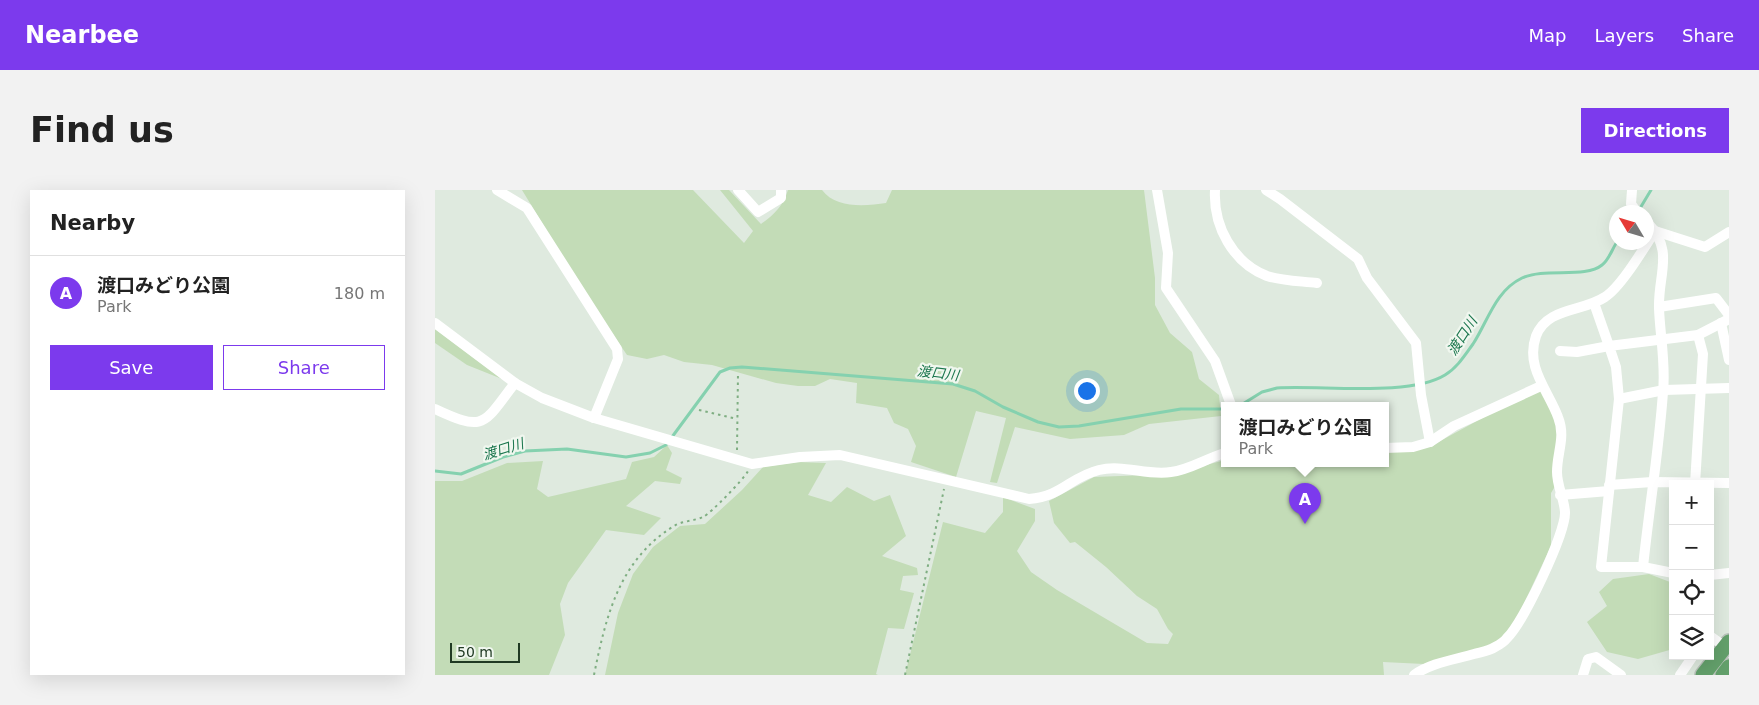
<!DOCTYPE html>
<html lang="en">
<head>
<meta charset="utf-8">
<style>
	:root { --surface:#fff; --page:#f2f2f2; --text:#222; --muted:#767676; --line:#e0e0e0; --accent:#7c3aed }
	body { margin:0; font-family:"DejaVu Sans","Noto Sans JP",sans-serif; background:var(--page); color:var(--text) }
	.controls { position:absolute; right:15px; bottom:15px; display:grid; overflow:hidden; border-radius:0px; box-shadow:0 5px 20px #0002 }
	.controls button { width:45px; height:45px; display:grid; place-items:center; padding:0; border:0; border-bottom:1px solid var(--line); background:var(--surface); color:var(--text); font:25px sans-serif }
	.compass { position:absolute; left:1174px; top:15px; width:45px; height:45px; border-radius:50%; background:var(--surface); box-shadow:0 5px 20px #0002; rotate:308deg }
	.scale { position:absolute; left:15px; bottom:12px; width:70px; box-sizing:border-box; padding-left:5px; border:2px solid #203a23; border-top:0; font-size:14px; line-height:18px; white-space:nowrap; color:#203a23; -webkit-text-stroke:4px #f0f7ef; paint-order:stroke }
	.you { position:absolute; left:651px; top:200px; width:18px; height:18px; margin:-12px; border:4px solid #fff; border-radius:50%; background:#1a73e8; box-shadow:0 0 0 8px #1a73e833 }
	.badge { display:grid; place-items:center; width:32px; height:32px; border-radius:50%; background:var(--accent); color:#fff; font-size:16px; font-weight:700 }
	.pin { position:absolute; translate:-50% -41px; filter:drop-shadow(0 1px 2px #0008) }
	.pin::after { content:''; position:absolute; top:26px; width:18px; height:15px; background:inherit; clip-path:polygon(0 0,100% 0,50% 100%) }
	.popup { position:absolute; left:786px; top:212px; width:168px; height:65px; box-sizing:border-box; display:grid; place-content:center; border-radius:0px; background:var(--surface); filter:drop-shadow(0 1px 4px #0005); font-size:16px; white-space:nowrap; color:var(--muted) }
	.popup b { font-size:19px; color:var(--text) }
	.popup::after { content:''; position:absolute; left:50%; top:100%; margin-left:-10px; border:10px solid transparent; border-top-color:var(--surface) }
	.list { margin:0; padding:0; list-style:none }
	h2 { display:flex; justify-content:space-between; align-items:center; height:65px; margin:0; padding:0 20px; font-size:21px }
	h2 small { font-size:16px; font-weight:400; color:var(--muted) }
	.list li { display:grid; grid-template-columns:32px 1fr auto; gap:15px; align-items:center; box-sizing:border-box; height:75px; padding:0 20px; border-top:1px solid var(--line) }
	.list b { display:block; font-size:19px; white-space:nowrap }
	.list p { margin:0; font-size:16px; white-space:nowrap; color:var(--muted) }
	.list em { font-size:16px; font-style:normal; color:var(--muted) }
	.actions { display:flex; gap:10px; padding:15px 20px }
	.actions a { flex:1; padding:11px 0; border:1px solid var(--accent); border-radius:0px; text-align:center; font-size:18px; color:var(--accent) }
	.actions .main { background:var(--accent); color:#fff }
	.icon { flex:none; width:28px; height:28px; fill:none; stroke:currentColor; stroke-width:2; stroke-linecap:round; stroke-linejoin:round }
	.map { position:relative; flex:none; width:1294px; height:485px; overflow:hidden; border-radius:0px }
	header { display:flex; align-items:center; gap:30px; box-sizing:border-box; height:70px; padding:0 25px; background:var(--accent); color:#fff }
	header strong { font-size:24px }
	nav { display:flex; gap:28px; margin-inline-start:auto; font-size:18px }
	.intro { display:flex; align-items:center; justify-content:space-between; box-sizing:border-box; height:120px; padding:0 30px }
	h1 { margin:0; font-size:35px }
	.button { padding:12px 22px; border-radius:0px; background:var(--accent); color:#fff; font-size:18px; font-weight:700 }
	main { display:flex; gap:30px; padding:0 30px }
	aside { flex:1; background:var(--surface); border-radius:0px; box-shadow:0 5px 20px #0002 }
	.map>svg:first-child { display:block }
	.green { fill:#c3dcb7 }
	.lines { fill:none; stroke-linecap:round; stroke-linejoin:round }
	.stream { stroke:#85d1af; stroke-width:3 }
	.primary-casing { stroke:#bcc4bd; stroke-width:18 }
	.path { stroke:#7fae82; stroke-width:2; stroke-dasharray:2.5 4; stroke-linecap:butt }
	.minor { stroke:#fff; stroke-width:10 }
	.primary { stroke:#63a06b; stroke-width:15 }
	.labels { text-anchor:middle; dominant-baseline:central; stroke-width:4.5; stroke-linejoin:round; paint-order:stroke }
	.water-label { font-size:14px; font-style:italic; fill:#1a764d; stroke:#f0f7ef }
</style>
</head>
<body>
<header>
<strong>Nearbee</strong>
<nav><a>Map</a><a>Layers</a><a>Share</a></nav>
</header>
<div class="intro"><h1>Find us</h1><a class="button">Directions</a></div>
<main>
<aside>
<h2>Nearby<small></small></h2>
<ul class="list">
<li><span class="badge">A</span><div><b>渡口みどり公園</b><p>Park</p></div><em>180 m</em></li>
</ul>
<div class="actions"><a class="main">Save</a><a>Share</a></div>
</aside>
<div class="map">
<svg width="1294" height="485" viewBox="0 0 1294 485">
	<rect width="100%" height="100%" fill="#dfeadf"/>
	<!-- green -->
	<g class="green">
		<path d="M87 0H258L309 53 318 41 285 0H294L326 34C340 24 348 16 353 0H387C401 19 431 16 451 13L457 0H709L720 88V115L735 143 757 162 764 189 784 205 786 226 714 234 689 245 635 249 580 237 562 293 555 292 571 228 541 221 521 287 476 272 481 256 473 239 459 233 452 218 421 213 422 193 395 189 380 196H363L341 193 277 175 249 172 229 165 212 169 192 165 146 97Z"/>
		<path d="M0 139 67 189 32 175 0 153Z"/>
		<path d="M1106 196 1123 225 1122 293 1116 303V356L1082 428 1070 446 1056 455 989 474 948 472 949 485H470L508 332 550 343 568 322V307L600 319V331L582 361 596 382 622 400 712 453 733 454 738 444 733 439 722 419 702 406 671 377 640 352 635 353 619 333 614 311 659 287 737 284 790 270V273H950V262L996 256Z"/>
		<path d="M232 255 237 263 231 280 247 288 245 294 220 291 191 316 226 328 209 345 171 340 133 393 125 414 130 445 114 485H0V291H27L72 273 108 271 102 299 113 307 191 289 197 272 219 267Z"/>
		<path d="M363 272 391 273 373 305 396 312 412 297 439 311 455 305 471 346 447 366 482 378 483 385 468 386 465 400 479 403 469 439 453 438 441 484 443 485H170L183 423 198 384 218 357 245 336 270 334 307 300 328 277Z"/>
		<path d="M1214 384 1235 392 1238 395V459L1203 469 1172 462 1152 432 1172 416 1164 402 1178 389Z"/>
	</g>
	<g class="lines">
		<!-- stream -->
		<g class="stream">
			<path d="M1204 20 1216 0"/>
			<path d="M806 215 827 202 842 198C886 195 974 207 1010 185 1022 178 1030 165 1038 154 1053 131 1060 101 1087 88 1110 77 1150 89 1167 75 1174 70 1177 59 1182 52"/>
			<path d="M237 247 285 182 295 178 307 177 518 194 540 201 568 217 603 232 624 237 644 236 746 219H790"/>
			<path d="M0 281 26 284 68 267 90 261 132 259 191 267 215 263 231 255"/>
		</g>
		<!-- primary casing -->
		<g class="primary-casing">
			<g id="primary">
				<path d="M1268 485 1294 452"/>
				<path d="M1288 485 1294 477"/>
			</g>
		</g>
		<!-- path -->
		<g class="path">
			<path d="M264 220 302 229"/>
			<path d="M302 260 303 183"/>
			<path d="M159 485C171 426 184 370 239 336 247 331 259 331 268 327 275 324 309 289 313 281"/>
			<path d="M470 485 509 299"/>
		</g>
		<!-- minor -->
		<g class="minor">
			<path d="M62 0 92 18 182 159 183 169 159 228"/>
			<path d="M303 0 323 22 346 8V0"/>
			<path d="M722 0 733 63 731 98 780 171 796 215"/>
			<path d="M780 0C778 36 798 73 832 86 848 91 865 91 882 93"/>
			<path d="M831 0 845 9 923 69 932 88 981 153 986 205 995 252"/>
			<path d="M1197 0 1196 14 1202 22"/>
			<path d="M1220 41 1270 57 1294 42"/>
			<path d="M1224 117 1281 108 1294 125"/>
			<path d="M0 133 80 193 107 208 159 228 317 274 365 267 405 265 594 309C628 306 635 287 664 280 688 274 712 286 736 282 754 280 772 268 790 263"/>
			<path d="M1286 133 1294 170"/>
			<path d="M1125 161 1142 162 1174 156 1159 113"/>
			<path d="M1184 209 1229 200 1294 198"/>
			<path d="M0 219C51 243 48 234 80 193"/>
			<path d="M950 258 978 257 995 252 1019 236 1106 196"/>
			<path d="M1260 294 1268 164 1263 145"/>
			<path d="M1174 295 1217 292 1294 293"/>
			<path d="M1125 305 1174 301"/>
			<path d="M1208 377C1214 319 1224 260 1228 202 1231 174 1225 146 1224 118 1223 83 1240 61 1212 32"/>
			<path d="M1238 383 1208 377H1166L1184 209 1181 177 1174 156 1263 145 1294 129"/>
			<path d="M1275 385 1294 383"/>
			<path d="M1275 446 1289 456"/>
			<path d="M979 485C996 473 1018 470 1039 464 1046 462 1054 461 1060 457 1064 455 1069 452 1072 448 1088 433 1131 343 1130 322 1129 308 1122 296 1122 282 1122 262 1131 247 1123 227 1113 200 1090 177 1101 146 1112 117 1148 122 1170 107 1186 97 1209 58 1220 41"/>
			<path d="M1148 485 1153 469 1161 467 1186 485"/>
			<path d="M1245 485 1258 466"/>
		</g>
		<!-- primary -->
		<use href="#primary" class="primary"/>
	</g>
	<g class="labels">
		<!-- water labels -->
		<g class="water-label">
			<text transform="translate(1027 146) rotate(-57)">渡口川</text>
			<text transform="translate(503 183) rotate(7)">渡口川</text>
			<text transform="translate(68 259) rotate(-17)">渡口川</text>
		</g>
	</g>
</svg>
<div class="controls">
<button>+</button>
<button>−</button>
<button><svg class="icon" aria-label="locate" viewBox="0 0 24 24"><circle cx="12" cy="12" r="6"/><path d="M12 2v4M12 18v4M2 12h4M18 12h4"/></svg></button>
<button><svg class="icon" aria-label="layers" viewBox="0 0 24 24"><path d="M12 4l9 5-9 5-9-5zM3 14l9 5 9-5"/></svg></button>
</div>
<svg class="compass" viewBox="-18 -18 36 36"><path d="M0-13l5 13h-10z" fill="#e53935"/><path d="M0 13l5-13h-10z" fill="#767676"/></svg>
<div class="scale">50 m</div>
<div class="you"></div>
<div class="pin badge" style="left:870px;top:334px">A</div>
<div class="popup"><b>渡口みどり公園</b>Park</div>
</div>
</main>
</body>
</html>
